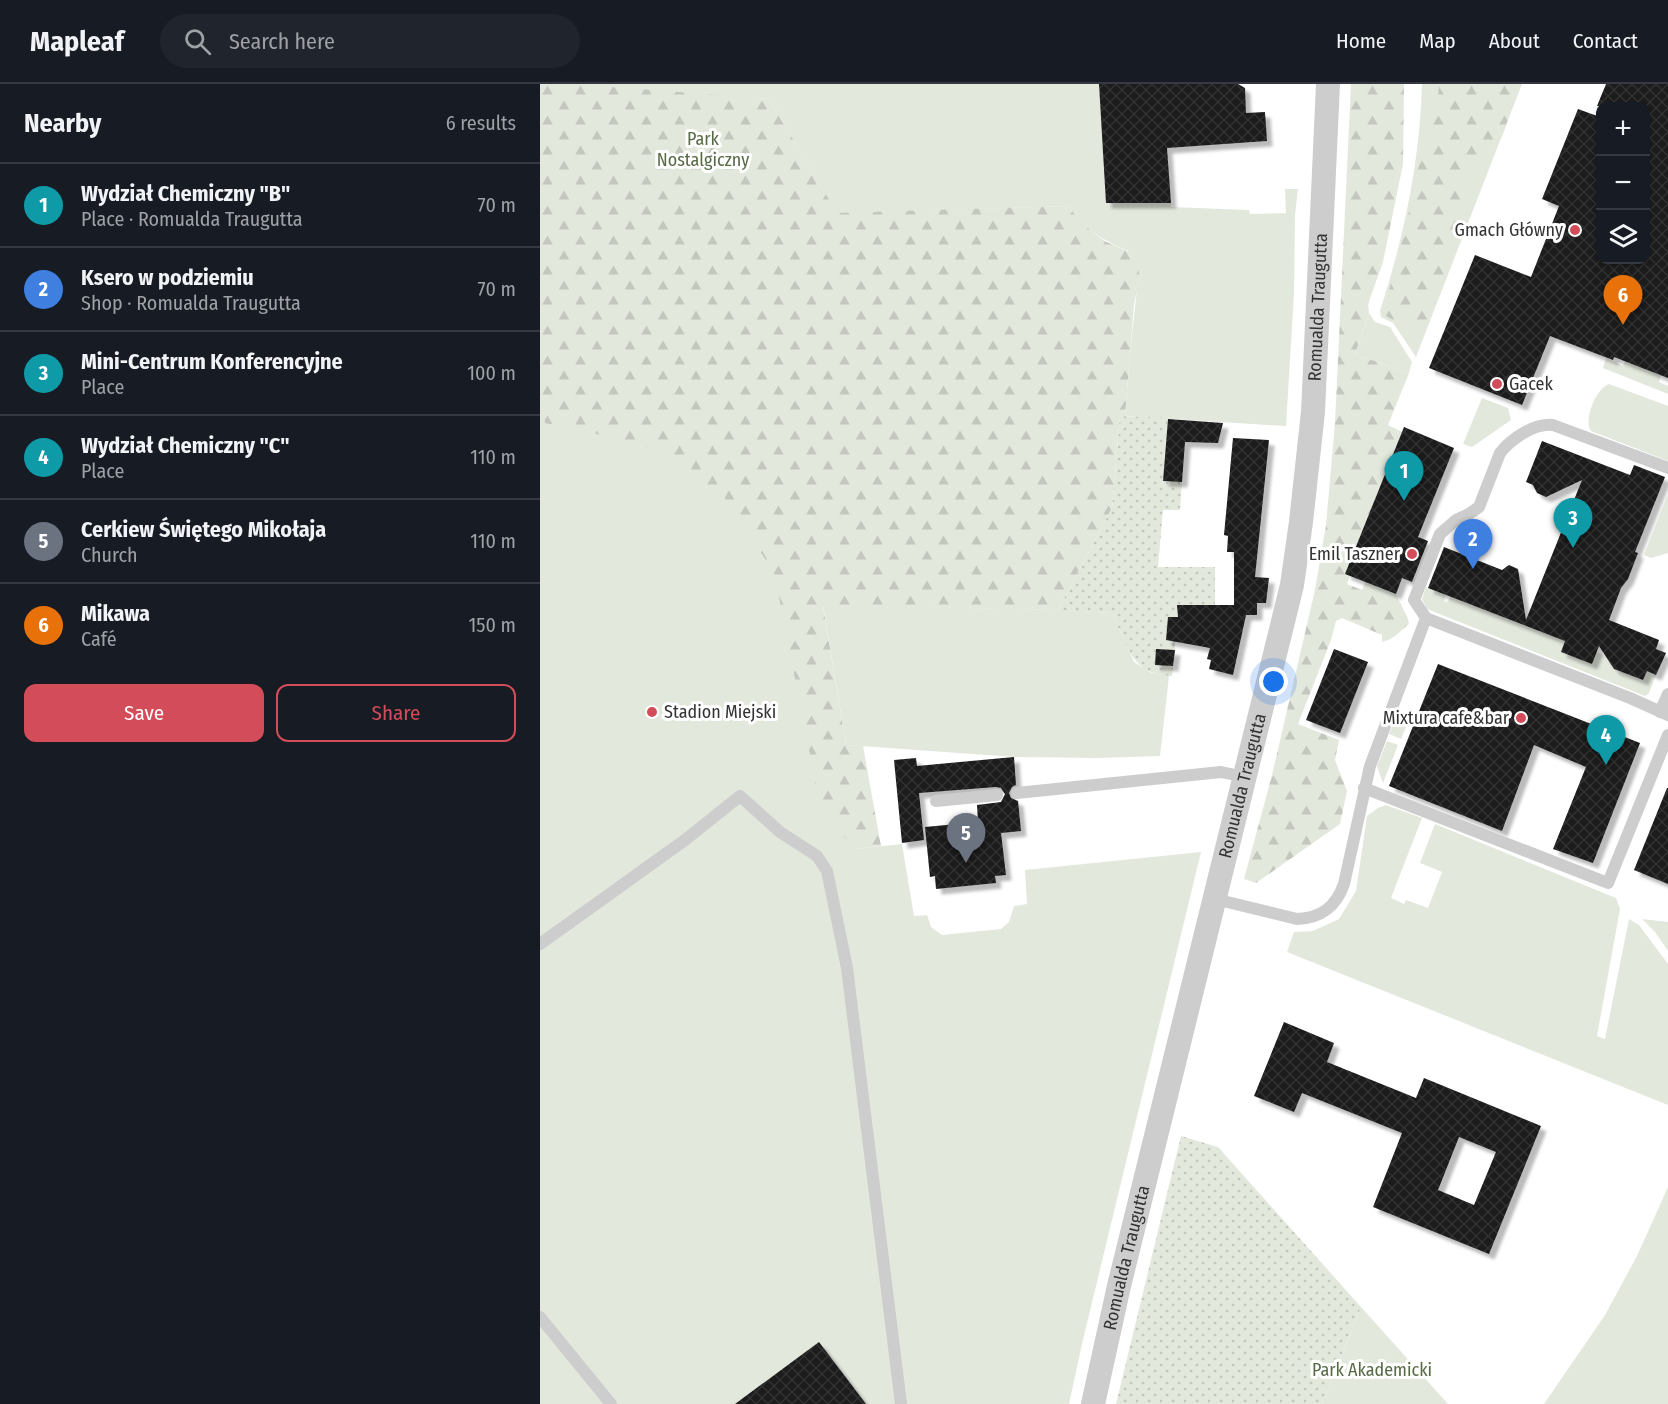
<!DOCTYPE html>
<html lang="en">
<head>
<meta charset="utf-8">
<style>
	:root { --surface:#171b24; --page:#20242c; --text:#f1f3f6; --muted:#9ea1a6; --line:#363941; --accent:#d24d59 }
	body { margin:0; font-family:"Fira Sans Condensed",sans-serif; background:var(--page); color:var(--text) }
	.controls { position:absolute; right:18px; top:18px; display:grid; overflow:hidden; border-radius:12px; box-shadow:0 2px 4px #0004 }
	.controls button { width:54px; height:54px; display:grid; place-items:center; padding:0; border:0; border-bottom:2px solid var(--line); background:var(--surface); color:var(--text); font:30px sans-serif }
	.you { position:absolute; left:734px; top:598px; width:21px; height:21px; margin:-15px; border:4px solid #fff; border-radius:50%; background:#1a73e8; box-shadow:0 0 0 9px #1a73e833 }
	.badge { display:grid; place-items:center; width:39px; height:39px; border-radius:50%; background:var(--accent); color:#fff; font-size:20px; font-weight:700 }
	.pin { position:absolute; translate:-50% -50px; filter:drop-shadow(0 2px 3px #0008) }
	.pin::after { content:''; position:absolute; top:32px; width:21px; height:18px; background:inherit; clip-path:polygon(0 0,100% 0,50% 100%) }
	.list { margin:0; padding:0; list-style:none }
	h2 { display:flex; justify-content:space-between; align-items:center; height:78px; margin:0; padding:0 24px; font-size:26px }
	h2 small { font-size:20px; font-weight:400; color:var(--muted) }
	.list li { display:grid; grid-template-columns:39px 1fr auto; gap:18px; align-items:center; box-sizing:border-box; height:84px; padding:0 24px; border-top:2px solid var(--line) }
	.list b { display:block; font-size:22px; white-space:nowrap }
	.list p { margin:0; font-size:20px; white-space:nowrap; color:var(--muted) }
	.list em { font-size:20px; font-style:normal; color:var(--muted) }
	.actions { display:flex; gap:12px; padding:18px 24px }
	.actions a { flex:1; padding:14px 0; border:2px solid var(--accent); border-radius:12px; text-align:center; font-size:21px; color:var(--accent) }
	.actions .main { background:var(--accent); color:#fff }
	.icon { flex:none; width:33px; height:33px; fill:none; stroke:currentColor; stroke-width:2; stroke-linecap:round; stroke-linejoin:round }
	.map { position:relative; flex:none; width:1128px; height:1320px; overflow:hidden }
	header { display:flex; align-items:center; gap:36px; box-sizing:border-box; height:84px; padding:0 30px; background:var(--surface); border-bottom:2px solid var(--line) }
	header strong { font-size:28px }
	nav { display:flex; gap:33px; margin-inline-start:auto; font-size:21px }
	.search { width:420px; height:54px; background:var(--page); display:flex; align-items:center; gap:15px; box-sizing:border-box; padding:0 21px; border-radius:33px; color:var(--muted); font-size:22px }
	main { display:flex }
	aside { flex:1; background:var(--surface) }
	.map>svg:first-child { display:block }
	.green { fill:#e3e8dd }
	.forest { fill:url(#forest-firs) }
	.garden { fill:url(#garden-dots) }
	.building { fill:url(#building-cross-hatch); fill-rule:evenodd; filter:url(#shadow) }
	.lines { fill:none; stroke-linecap:round; stroke-linejoin:round }
	.service { stroke:#cdcdcd; stroke-width:12 }
	.minor { stroke:#cdcdcd; stroke-width:24 }
	.poi-dot { fill:#d24d59; stroke:#fff; stroke-width:2 }
	.labels { text-anchor:middle; dominant-baseline:central; stroke-width:6; stroke-linejoin:round; paint-order:stroke }
	.park-label { font-size:18px; fill:#576a45; stroke:#fff }
	.poi-label { font-size:18px; fill:#333; stroke:#fff; text-anchor:end }
	.street-label { font-size:18px; fill:#333; stroke:#fff }
</style>
</head>
<body>
<header>
<strong>Mapleaf</strong>
<div class="search"><svg class="icon" aria-label="search" viewBox="0 0 24 24"><circle cx="10" cy="10" r="6"/><path d="M15 15l6 6"/></svg>Search here</div>
<nav><a>Home</a><a>Map</a><a>About</a><a>Contact</a></nav>
</header>
<main>
<aside>
<h2>Nearby<small>6 results</small></h2>
<ul class="list">
<li><span class="badge" style="background:#0f9aa8">1</span><div><b>Wydział Chemiczny &quot;B&quot;</b><p>Place · Romualda Traugutta</p></div><em>70 m</em></li>
<li><span class="badge" style="background:#3f7fe0">2</span><div><b>Ksero w podziemiu</b><p>Shop · Romualda Traugutta</p></div><em>70 m</em></li>
<li><span class="badge" style="background:#0f9aa8">3</span><div><b>Mini-Centrum Konferencyjne</b><p>Place</p></div><em>100 m</em></li>
<li><span class="badge" style="background:#0f9aa8">4</span><div><b>Wydział Chemiczny &quot;C&quot;</b><p>Place</p></div><em>110 m</em></li>
<li><span class="badge" style="background:#6b7280">5</span><div><b>Cerkiew Świętego Mikołaja</b><p>Church</p></div><em>110 m</em></li>
<li><span class="badge" style="background:#e8710a">6</span><div><b>Mikawa</b><p>Café</p></div><em>150 m</em></li>
</ul>
<div class="actions"><a class="main">Save</a><a>Share</a></div>
</aside>
<div class="map">
<svg width="1128" height="1320" viewBox="0 0 1128 1320">
	<defs>
		<pattern id="forest-firs" width="22" height="20" patternUnits="userSpaceOnUse" patternTransform="scale(1.5)"><rect width="22" height="20" fill="#e3e8dd"/><path d="M5 1l3.5 6h-7zM16 11l3.5 6h-7z" fill="#c3c7be"/></pattern>
		<pattern id="garden-dots" width="8" height="8" patternUnits="userSpaceOnUse" patternTransform="scale(1.5)"><rect width="8" height="8" fill="#e3e8dd"/><path d="M2 2h.1M6 6h.1" fill="none" stroke="#c3c7be" stroke-width="1.8" stroke-linecap="round"/></pattern>
		<pattern id="building-cross-hatch" width="8" height="8" patternUnits="userSpaceOnUse" patternTransform="scale(1.5)"><rect width="8" height="8" fill="#1a1a1a"/><path d="M0 0l8 8M0 8l8-8" fill="none" stroke="#333"/></pattern>
		<filter id="shadow"><feDropShadow dx="5.5" dy="5.5" stdDeviation="1.5" flood-color="#0004"/></filter>
	</defs>
	<rect width="100%" height="100%" fill="#fff"/>
	<!-- green -->
	<g class="green">
		<path d="M0 0H559L567 119H631V123L709 126 710 130 746 129 745 105H758L755 131 754 210 746 342 585 332 590 269 598 196 588 167C571 160 534 141 530 122L297 130 229 15 215 14 223 309 316 765 362 760 374 832 387 831 391 843 402 851 461 845 469 838 474 822 487 820 485 786 661 768 542 1260 529 1320H0Z"/>
		<path d="M882 0H982L876 273 853 239 841 233 840 227C864 153 880 77 882 0Z"/>
		<path d="M829 229 835 238 850 243 872 278 869 289 815 270Z"/>
		<path d="M1066 274 1083 282 1085 277 1121 291 1119 298 1128 302V310L1063 284Z"/>
		<path d="M1069 300 1128 322V377L1051 347C1043 336 1056 304 1069 300Z"/>
		<path d="M942 314 968 324 971 336 932 363 923 360Z"/>
		<path d="M1128 410V469L1111 474 1104 471Z"/>
		<path d="M886 503 906 511 904 517 908 518 910 513 1025 557 1021 568 1052 579 1056 568 1066 572 1074 585 1103 596 1107 587 1116 591 1109 609 1105 612 887 525 882 515Z"/>
		<path d="M283 521 526 526 572 529 594 578 612 589 629 592 620 672 558 674 475 673 306 661Z"/>
		<path d="M858 629 870 633 861 655 849 650Z"/>
		<path d="M847 657 858 661 843 699 837 682Z"/>
		<path d="M846 721 882 734 851 814 864 820 866 816 888 824 902 788 880 779 895 740 1076 814 1080 825 1057 952 1065 955 1089 835 1099 841 1128 880V1021L747 868 754 848 773 847 799 835 816 807 827 732 838 724Z"/>
		<path d="M1102 835 1128 838V867L1115 848Z"/>
		<path d="M1128 1103V1320H1004L1065 1231 1097 1172Z"/>
		<path d="M821 1223 908 1320H782Z"/>
	</g>
	<!-- forest -->
	<g class="forest">
		<path d="M0 0H33L229 15 297 129 530 122C532 133 559 154 569 159 581 165 592 166 597 180 602 192 596 209 594 221 591 258 588 295 585 332H580L572 424 518 526 283 522 306 661 323 662 341 762 316 765 303 751 295 730 281 727 234 488 183 412 103 360 5 339 0 319Z"/>
		<path d="M811 0H864L863 80 843 178 828 220 829 229 815 270 869 289 848 341 862 348 807 500 822 506 825 498 856 510 868 535 869 540C860 547 853 556 842 558V551L802 534 796 537 791 556 758 640 799 656 795 676 807 707 800 740 716 799 704 795 732 691 775 506 786 441 795 339Z"/>
		<path d="M899 0H973C972 20 967 59 947 69 942 72 934 71 928 72L919 143 893 223 883 242 861 240 844 231 845 221 865 146 879 80 890 57V26L898 13Z"/>
	</g>
	<!-- garden -->
	<g class="garden">
		<path d="M580 332 628 334 623 396 642 398 640 426H623L618 483H675V533H638L632 592C591 591 587 561 572 529L518 526 572 424Z"/>
		<path d="M641 1052 678 1063 821 1223 782 1320H576Z"/>
	</g>
	<!-- building -->
	<g class="building">
		<path d="M559 0H698L705 4 706 29 725 28 727 57 627 64 631 119H566Z"/>
		<path d="M1066 0H1128V294L1074 273 1073 276 1010 252 982 321 889 284 935 171 991 193 1019 122 1002 115 1038 25 1060 33V176H1106V22H1057Z"/>
		<path d="M628 335 683 339 678 359 645 358 642 398 623 397Z"/>
		<path d="M864 343 914 364 878 453 888 457 872 498 862 494 856 510 805 490Z"/>
		<path d="M693 354 729 356 715 493 729 494 726 519H717V531H706L693 591 669 585 671 576 667 575 670 564 626 556 628 533H638L637 521H694V468H687L688 452 684 451Z"/>
		<path d="M1002 357 1090 391 1094 381 1125 393 1095 468 1098 469 1088 495 1081 504 1069 536 1119 556 1116 565 1126 569 1116 591 1107 587 1103 596 1074 585 1059 562 1052 580 1021 568 1025 557 888 504 904 463 962 486 969 481 978 485 986 536 1042 396 1006 413 997 409 993 401 986 398Z"/>
		<path d="M616 565 635 566 633 582 615 581Z"/>
		<path d="M794 565 828 578 800 649 766 636Z"/>
		<path d="M898 580 1100 659 1053 779 1013 765 1046 683 994 661 962 747 849 702Z"/>
		<path d="M474 673 476 701 472 703 469 709 471 714 478 717 481 747 461 749 466 791 455 792 456 799 396 805 395 792 390 793 385 743 438 738 437 721 461 718 465 710 461 704 456 703 379 709 384 756 362 759 354 676 376 674 377 682Z"/>
		<path d="M1127 704H1128V800L1094 786Z"/>
		<path d="M744 938 794 959 787 978 876 1014 884 994 1001 1042 949 1170 833 1123 862 1049 762 1009 754 1028 714 1012ZM919 1053 956 1068 934 1121 898 1106Z"/>
		<path d="M279 1258 326 1320H195Z"/>
	</g>
	<g class="lines">
		<!-- service -->
		<g class="service">
			<path d="M1128 384 1013 341C994 339 971 355 960 369L939 423 929 430 916 436 900 450 874 516 886 534 1090 614 1128 631"/>
			<path d="M1120 628 1128 610"/>
			<path d="M824 704 1068 799 1128 651"/>
			<path d="M477 709 681 688 705 693"/>
			<path d="M396 717 457 711"/>
			<path d="M675 815 757 835C781 834 796 823 804 800L830 682 886 534"/>
			<path d="M0 860 145 756 200 712 240 748 277 772 287 787 307 884 361 1320"/>
			<path d="M0 1233 71 1320"/>
		</g>
		<!-- minor -->
		<path class="minor" id="s1" d="M553 1320 579 1202 752 501 761 438 773 328 788 0"/>
	</g>
	<!-- markers -->
	<g class="poi-dot">
		<circle cx="1035" cy="146" r="6"/>
		<circle cx="957" cy="300" r="6"/>
		<circle cx="872" cy="470" r="6"/>
		<circle cx="112" cy="628" r="6"/>
		<circle cx="981" cy="634" r="6"/>
	</g>
	<g class="labels">
		<!-- park labels -->
		<g class="park-label">
			<text x="163" y="55">Park<tspan x="163" dy="21">Nostalgiczny</tspan></text>
			<text x="832" y="1286">Park Akademicki</text>
		</g>
		<!-- poi labels -->
		<g class="poi-label">
			<text x="1023" y="146">Gmach Główny</text>
			<text x="969" y="300" text-anchor="start">Gacek</text>
			<text x="860" y="470">Emil Taszner</text>
			<text x="124" y="628" text-anchor="start">Stadion Miejski</text>
			<text x="969" y="634">Mixtura cafe&amp;bar</text>
		</g>
		<!-- street labels -->
		<g class="street-label">
			<text stroke="none"><textPath href="#s1" startOffset="1122">Romualda Traugutta</textPath></text>
			<text stroke="none"><textPath href="#s1" startOffset="636">Romualda Traugutta</textPath></text>
			<text stroke="none"><textPath href="#s1" startOffset="150">Romualda Traugutta</textPath></text>
		</g>
	</g>
</svg>
<div class="controls">
<button>+</button>
<button>−</button>
<button><svg class="icon" aria-label="layers" viewBox="0 0 24 24"><path d="M12 4l9 5-9 5-9-5zM3 14l9 5 9-5"/></svg></button>
</div>
<div class="you"></div>
<div class="pin badge" style="left:864px;top:417px;background:#0f9aa8">1</div>
<div class="pin badge" style="left:933px;top:485px;background:#3f7fe0">2</div>
<div class="pin badge" style="left:1033px;top:464px;background:#0f9aa8">3</div>
<div class="pin badge" style="left:1066px;top:681px;background:#0f9aa8">4</div>
<div class="pin badge" style="left:426px;top:779px;background:#6b7280">5</div>
<div class="pin badge" style="left:1083px;top:241px;background:#e8710a">6</div>
</div>
</main>
</body>
</html>
